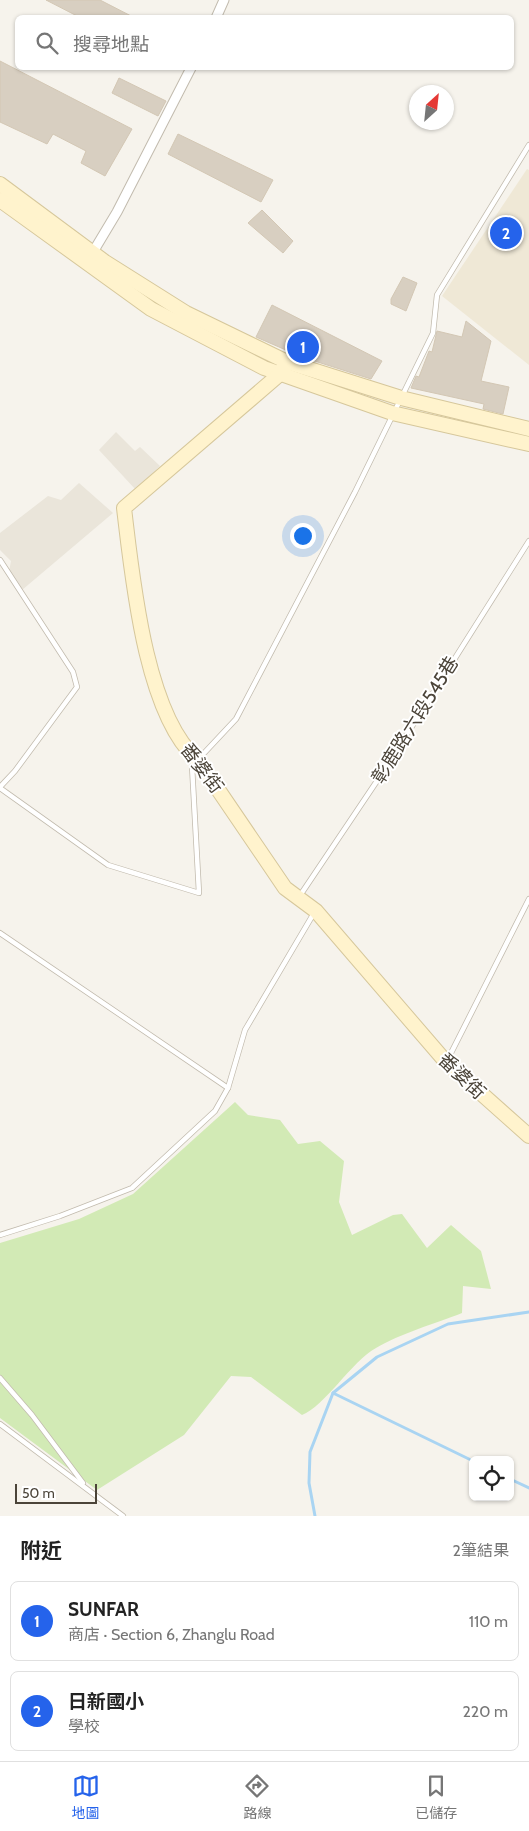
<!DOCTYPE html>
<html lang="zh-TW">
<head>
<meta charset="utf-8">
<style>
	:root { --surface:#fff; --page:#f2f2f2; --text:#222; --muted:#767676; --line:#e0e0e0; --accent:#2563eb }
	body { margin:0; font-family:Cabin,"Noto Sans TC",sans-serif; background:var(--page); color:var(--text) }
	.controls { position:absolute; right:15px; bottom:15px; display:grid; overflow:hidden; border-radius:8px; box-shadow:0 1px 4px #0004 }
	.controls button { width:45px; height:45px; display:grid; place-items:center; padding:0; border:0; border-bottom:1px solid var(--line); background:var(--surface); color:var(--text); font:25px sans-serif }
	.compass { position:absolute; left:409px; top:85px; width:45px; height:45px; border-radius:50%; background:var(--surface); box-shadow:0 1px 4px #0004; rotate:27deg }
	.scale { position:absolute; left:15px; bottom:12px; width:82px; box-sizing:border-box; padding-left:5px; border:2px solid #4b4439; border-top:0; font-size:14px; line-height:18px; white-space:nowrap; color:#4b4439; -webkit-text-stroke:4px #fff; paint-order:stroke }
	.you { position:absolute; left:302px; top:535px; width:18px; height:18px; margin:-12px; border:4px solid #fff; border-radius:50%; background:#1a73e8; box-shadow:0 0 0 8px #1a73e833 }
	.badge { display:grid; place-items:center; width:32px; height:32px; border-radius:50%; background:var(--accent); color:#fff; font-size:16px; font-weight:700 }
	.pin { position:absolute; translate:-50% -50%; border:2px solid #fff; box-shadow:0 1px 5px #0006 }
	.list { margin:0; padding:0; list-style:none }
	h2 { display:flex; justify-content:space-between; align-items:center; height:65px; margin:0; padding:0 20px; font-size:21px }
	h2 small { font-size:16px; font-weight:400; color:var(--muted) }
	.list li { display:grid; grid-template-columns:32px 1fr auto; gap:15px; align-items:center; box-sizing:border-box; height:80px; margin:0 10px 10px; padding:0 10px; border:1px solid var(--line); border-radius:8px }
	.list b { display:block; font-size:19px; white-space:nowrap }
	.list p { margin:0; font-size:16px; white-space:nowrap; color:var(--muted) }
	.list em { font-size:16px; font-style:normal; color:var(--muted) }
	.icon { flex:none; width:28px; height:28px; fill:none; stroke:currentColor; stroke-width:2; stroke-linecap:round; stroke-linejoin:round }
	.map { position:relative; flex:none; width:529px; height:1516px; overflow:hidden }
	.search { position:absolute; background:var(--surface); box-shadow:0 1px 4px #0004; left:15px; right:15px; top:15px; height:55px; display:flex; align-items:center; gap:12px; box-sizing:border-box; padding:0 18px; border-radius:8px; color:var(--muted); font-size:19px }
	.sheet { height:245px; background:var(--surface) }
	nav { display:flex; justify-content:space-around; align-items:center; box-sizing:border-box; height:70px; border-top:1px solid var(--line); background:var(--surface); font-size:14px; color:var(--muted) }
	nav a { display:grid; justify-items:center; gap:2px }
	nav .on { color:var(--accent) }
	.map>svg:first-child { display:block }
	.residential { fill:#eae5da }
	.education { fill:#efe8d6 }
	.green { fill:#d2eab5 }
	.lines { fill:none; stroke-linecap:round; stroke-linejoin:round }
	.stream { stroke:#a9d4f2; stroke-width:3 }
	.building { fill:#d8cfc1; stroke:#d3c7b4 }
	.lane-casing { stroke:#c2bbae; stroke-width:6 }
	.street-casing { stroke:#c2bbae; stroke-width:11 }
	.secondary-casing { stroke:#d6c79b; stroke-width:16 }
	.lane { stroke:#fff; stroke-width:4.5 }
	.street { stroke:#fff; stroke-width:9 }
	.secondary { stroke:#fff3cd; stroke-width:14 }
	.labels { text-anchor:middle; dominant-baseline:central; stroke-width:4; stroke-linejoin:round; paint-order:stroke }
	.street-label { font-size:19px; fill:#4b4439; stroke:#fff }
</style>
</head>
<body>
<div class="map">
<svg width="529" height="1516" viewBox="0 0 529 1516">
	<rect width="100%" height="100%" fill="#f6f3ec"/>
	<!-- residential -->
	<g class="residential">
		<path d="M116 432 135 451 140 447 160 466 136 490 99 450Z"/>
		<path d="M79 483 113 513 22 590 9 572 11 561 0 550V533L48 496 61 500Z"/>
	</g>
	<!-- education -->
	<path class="education" d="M527 169 529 170V365L442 296Z"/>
	<!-- green -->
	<path class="green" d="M235 1102 248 1115 280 1120 298 1144 320 1141 344 1161 339 1202 352 1235 393 1215 402 1214 427 1248 451 1225 481 1251 491 1289 463 1286 462 1313C437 1323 399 1334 376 1348 352 1361 324 1407 302 1415L251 1377 231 1376 184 1435 97 1490 0 1418V1243L79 1219 133 1194Z"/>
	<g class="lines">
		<!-- stream -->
		<g class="stream">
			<path d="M333 1393 473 1461"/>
			<path d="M510 1479 529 1488"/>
			<path d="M315 1516 309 1483 310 1452 333 1393 377 1357 448 1324 529 1312"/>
		</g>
	</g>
	<!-- building -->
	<g class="building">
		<path d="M46 0H100L135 18H81Z"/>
		<path d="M0 61 132 129 105 176 81 163 86 151 53 134 47 144 0 122Z"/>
		<path d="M119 78 166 101 158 116 112 93Z"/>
		<path d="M178 134 273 180 261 202 168 154Z"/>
		<path d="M262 210 293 241 283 253 248 223Z"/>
		<path d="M403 277 417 283 406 311 391 304V299Z"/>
		<path d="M272 305 382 361 371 379 302 357 256 337Z"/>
		<path d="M466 321 491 341 481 381 509 387 503 414 483 409 484 404 411 388 416 376 419 377 429 351 432 352 437 331 462 337Z"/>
	</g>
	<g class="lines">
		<!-- lane casing -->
		<g class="lane-casing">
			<g id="lane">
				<path d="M0 560 73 672 77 687 15 771 0 787"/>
				<path d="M0 788 108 865 199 893 192 766 236 719 355 492 433 333 437 295 529 145"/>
				<path d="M299 897 385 769 529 541"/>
				<path d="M0 933 228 1088"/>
				<path d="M448 1059 529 899"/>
				<path d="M0 1235 60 1216 132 1188 215 1111 228 1088 245 1030 314 913"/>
				<path d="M0 1378 32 1415 83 1483"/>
				<path d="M0 1424 123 1516"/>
			</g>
		</g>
		<!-- street casing -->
		<g class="street-casing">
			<g id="street">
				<path d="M216 18 224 0"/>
				<path d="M90 257 117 212 191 68"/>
			</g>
		</g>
		<!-- secondary casing -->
		<g class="secondary-casing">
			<g id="secondary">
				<path d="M0 184 105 262 186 313 287 362 401 398 529 429"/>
				<path d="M0 200 151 309 264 368 392 413 529 444"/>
				<path d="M287 362 280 374 124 508C132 574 145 716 198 760L285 888 316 911 446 1062 529 1136"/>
			</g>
		</g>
		<!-- lane -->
		<use href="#lane" class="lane"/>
		<!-- street -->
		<use href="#street" class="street"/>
		<!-- secondary -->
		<use href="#secondary" class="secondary"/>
	</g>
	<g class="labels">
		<!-- street labels -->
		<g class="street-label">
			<text transform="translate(415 720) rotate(-58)">彰鹿路六段545巷</text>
			<text transform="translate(202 768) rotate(53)">番婆街</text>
			<text transform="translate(462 1076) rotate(44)">番婆街</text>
		</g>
	</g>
</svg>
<div class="controls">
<button><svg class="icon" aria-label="locate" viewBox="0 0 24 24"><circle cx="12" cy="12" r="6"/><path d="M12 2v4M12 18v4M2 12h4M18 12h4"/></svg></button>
</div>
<svg class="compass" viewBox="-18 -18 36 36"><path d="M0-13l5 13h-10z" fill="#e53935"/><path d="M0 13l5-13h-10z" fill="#767676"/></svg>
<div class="scale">50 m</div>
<div class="you"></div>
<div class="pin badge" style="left:303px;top:347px">1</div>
<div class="pin badge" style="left:506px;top:233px">2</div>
<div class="search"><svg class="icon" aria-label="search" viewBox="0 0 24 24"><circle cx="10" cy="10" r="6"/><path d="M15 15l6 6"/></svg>搜尋地點</div>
</div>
<section class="sheet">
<h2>附近<small>2筆結果</small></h2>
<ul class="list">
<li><span class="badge">1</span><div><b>SUNFAR</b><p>商店 · Section 6, Zhanglu Road</p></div><em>110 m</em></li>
<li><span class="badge">2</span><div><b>日新國小</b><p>學校</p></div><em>220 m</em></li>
</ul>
</section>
<nav>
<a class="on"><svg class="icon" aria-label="map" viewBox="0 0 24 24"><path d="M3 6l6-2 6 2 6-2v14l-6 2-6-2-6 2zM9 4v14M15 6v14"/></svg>地圖</a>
<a><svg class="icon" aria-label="directions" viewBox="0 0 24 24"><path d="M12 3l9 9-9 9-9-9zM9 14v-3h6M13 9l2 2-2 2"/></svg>路線</a>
<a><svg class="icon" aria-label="saved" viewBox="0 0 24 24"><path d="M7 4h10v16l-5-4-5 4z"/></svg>已儲存</a>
</nav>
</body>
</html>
